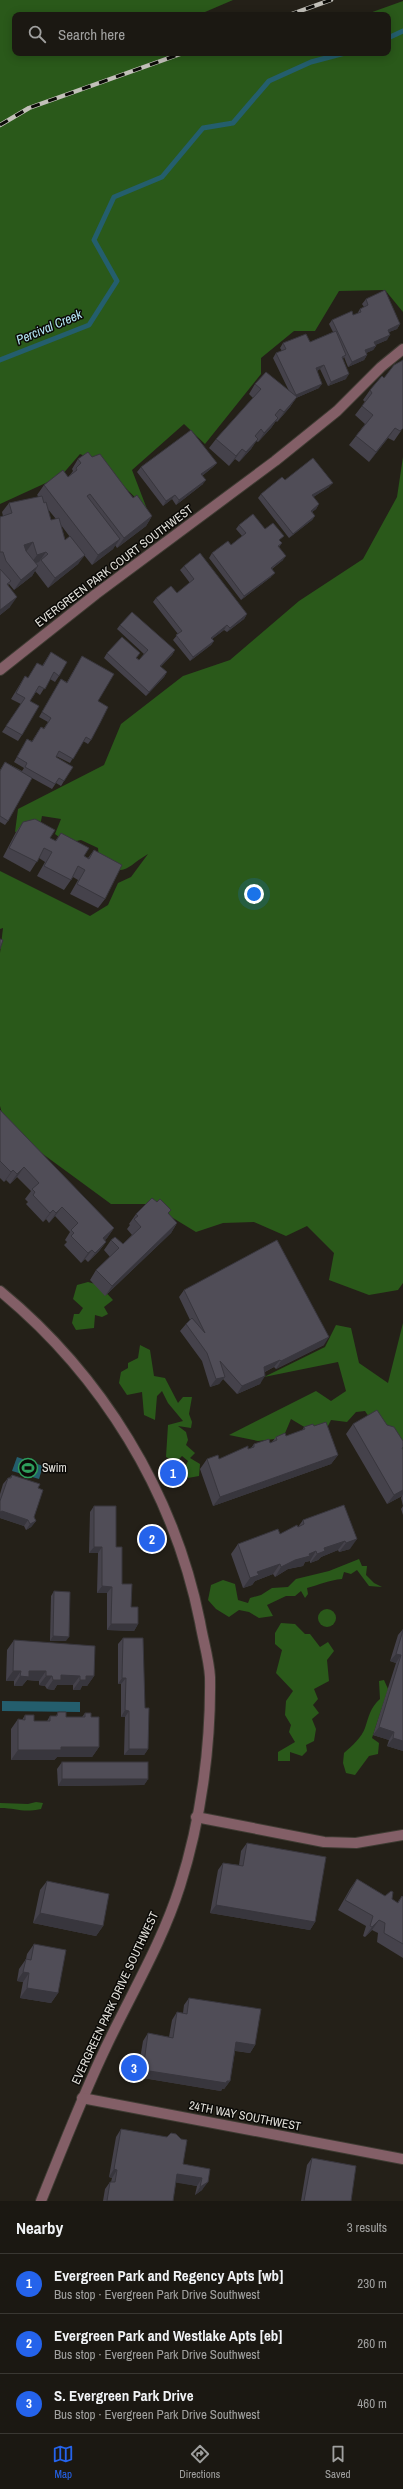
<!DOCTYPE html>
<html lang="en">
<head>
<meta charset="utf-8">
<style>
	:root { --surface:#1b1812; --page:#24211b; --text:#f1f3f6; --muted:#a0a09f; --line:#393732; --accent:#2563eb }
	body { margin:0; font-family:"Archivo Narrow",sans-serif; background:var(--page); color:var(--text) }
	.you { position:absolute; left:254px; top:894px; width:14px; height:14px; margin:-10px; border:3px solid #fff; border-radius:50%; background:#1a73e8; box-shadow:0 0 0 6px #1a73e833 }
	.badge { display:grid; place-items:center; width:26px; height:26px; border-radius:50%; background:var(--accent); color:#fff; font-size:13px; font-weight:700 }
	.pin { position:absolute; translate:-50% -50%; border:2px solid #fff; box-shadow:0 1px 4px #0006 }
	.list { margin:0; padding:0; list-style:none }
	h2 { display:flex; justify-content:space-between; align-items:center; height:52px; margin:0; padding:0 16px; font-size:17px }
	h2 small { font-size:13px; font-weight:400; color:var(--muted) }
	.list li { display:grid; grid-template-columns:26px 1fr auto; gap:12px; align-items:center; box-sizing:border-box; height:60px; padding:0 16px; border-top:1px solid var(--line) }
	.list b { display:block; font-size:15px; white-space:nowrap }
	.list p { margin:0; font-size:13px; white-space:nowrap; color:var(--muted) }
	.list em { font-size:13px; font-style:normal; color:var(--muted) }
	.icon { flex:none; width:22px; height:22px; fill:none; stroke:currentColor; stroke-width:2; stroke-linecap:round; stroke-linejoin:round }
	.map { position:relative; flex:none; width:403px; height:2201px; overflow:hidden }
	.search { position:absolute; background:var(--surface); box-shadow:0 2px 10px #0003; left:12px; right:12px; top:12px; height:44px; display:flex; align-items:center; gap:10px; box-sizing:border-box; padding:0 14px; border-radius:8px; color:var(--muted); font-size:15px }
	.sheet { height:232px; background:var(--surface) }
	nav { display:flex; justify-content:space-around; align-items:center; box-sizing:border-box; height:56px; border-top:1px solid var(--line); background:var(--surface); font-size:11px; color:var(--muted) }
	nav a { display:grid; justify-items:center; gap:2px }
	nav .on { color:var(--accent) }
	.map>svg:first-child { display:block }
	.forest { fill:#2a591a }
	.water { fill:#245e6d }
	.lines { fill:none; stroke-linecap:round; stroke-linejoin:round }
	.stream { stroke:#245e6d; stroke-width:5 }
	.minor-casing { stroke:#3f3b33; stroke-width:12 }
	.minor { stroke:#835f67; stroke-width:10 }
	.rail-casing { stroke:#c2c0b9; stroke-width:4.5 }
	.rail { stroke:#0b0a07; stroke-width:3; stroke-dasharray:9; stroke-linecap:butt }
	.wall { fill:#45424b; fill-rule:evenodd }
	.shaded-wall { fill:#38363d }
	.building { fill:#504d57; stroke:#38363d }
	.labels { text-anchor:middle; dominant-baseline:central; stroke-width:3; stroke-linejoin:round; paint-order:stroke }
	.street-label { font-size:12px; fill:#e3e1db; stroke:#0b0a07 }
	.poi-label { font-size:12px; fill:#e3e1db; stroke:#0b0a07; text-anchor:start }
	.water-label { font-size:13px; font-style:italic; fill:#b4e6f4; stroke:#0b0a07 }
</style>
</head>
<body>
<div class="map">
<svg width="403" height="2201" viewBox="0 0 403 2201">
	<rect width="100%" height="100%" fill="#242018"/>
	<!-- forest -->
	<g class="forest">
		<path d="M0 0H233L205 12 209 15H15V53H388V15H364L403 1V312L385 290 339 291 315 331H294L261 358V374L205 444 184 424 132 470 147 509 99 462 80 454 61 476 0 504Z"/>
		<path d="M403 457V1283L398 1290 369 1295 329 1280 334 1253 307 1226 286 1236 254 1222 223 1223 196 1232 150 1204H111L6 1127 0 1106V953L3 928 0 929V871L90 916 108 905 118 883 131 877 148 854C124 868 126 879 99 859L98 848 81 840 67 843 55 834 61 819 42 816 40 826 15 832 18 809 104 765 121 724 183 676 230 660 299 601 363 559 397 497Z"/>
		<path d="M88 1282 99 1285 113 1300 104 1307 108 1314 102 1317 95 1315 94 1328 76 1330 72 1323 74 1314H79L83 1308 73 1299 77 1285Z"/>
		<path d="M403 1323V1468L365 1411 356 1412 347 1422 331 1420 325 1432 306 1428 291 1419 283 1438 258 1441 229 1435 316 1391 331 1401 346 1391 338 1362 264 1377 325 1347 336 1325 351 1328 359 1363 388 1383Z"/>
		<path d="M140 1345 150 1350 154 1376 165 1378 178 1403 183 1397H192L189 1414 192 1422 191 1428 178 1426 186 1432 188 1440 186 1445 195 1453 190 1458 200 1464 199 1476 188 1478 181 1471H183L188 1461 182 1456 176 1462 166 1457 168 1425 183 1421 168 1403 162 1391 157 1396 155 1420 144 1415 142 1392 127 1395 119 1383 121 1372 128 1368V1363L138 1358Z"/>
		<path d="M359 1559 362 1566H367L366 1575 374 1583 382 1587 369 1586 357 1570 351 1574 344 1572 342 1579C329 1580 319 1585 307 1588L308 1594 305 1598 301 1591 295 1596H286L267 1605 273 1616 259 1618 249 1612 239 1610 229 1617 216 1609 208 1600 211 1585 223 1580 235 1584 238 1600 248 1603 250 1598 261 1595 272 1588 288 1587 296 1579 329 1571Z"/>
		<circle cx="327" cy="1618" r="9"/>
		<path d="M281 1623 295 1624 305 1634H310L320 1647 328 1642 334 1651 327 1660 329 1681 314 1689 318 1699 313 1705 319 1713 312 1719 316 1729 314 1741 306 1745 307 1751 302 1756 290 1752V1761H278V1752L295 1742 289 1732 291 1725 285 1715 286 1701 293 1691 276 1673 282 1650 275 1644V1633Z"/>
		<path d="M384 1680 388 1689 372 1738 379 1743 378 1754 369 1756 355 1775 346 1773 343 1763 344 1753C352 1746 362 1737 365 1728 369 1716 370 1708 380 1699L379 1681Z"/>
		<path d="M36 1802 43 1803 41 1809C22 1813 17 1808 0 1808V1803L28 1804Z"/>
	</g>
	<!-- water -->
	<g class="water">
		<path d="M17 1457 43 1466 39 1479 12 1471Z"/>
		<path d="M2 1701 80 1702V1712L2 1711Z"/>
	</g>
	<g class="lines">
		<!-- stream -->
		<g class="stream">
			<path d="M388 38 403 31"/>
			<path d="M0 360 89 325 117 281 94 240 114 197 162 177 203 128 233 123 269 81 311 62 345 53"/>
		</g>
		<!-- minor casing -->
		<g class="minor-casing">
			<g id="minor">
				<path d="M0 670 96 594 275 461 337 411 381 367 403 349"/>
				<path d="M0 1291C102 1375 174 1492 200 1622 203 1640 209 1659 210 1677 211 1746 201 1820 180 1886 162 1943 131 1994 106 2047 82 2097 62 2149 41 2201"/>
				<path d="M196 1817 324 1842 356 1843 403 1835"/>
				<path d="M82 2098 403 2159"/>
			</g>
		</g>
		<!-- minor -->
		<use href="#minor" class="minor"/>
		<!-- rail casing -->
		<g class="rail-casing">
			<g id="rail">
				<path d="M289 15 331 0"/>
				<path d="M0 125 29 108 183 53"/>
			</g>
		</g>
		<!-- rail -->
		<use href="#rail" class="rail"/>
	</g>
	<!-- wall -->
	<g class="wall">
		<path d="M366 299 400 324 397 329 389 332 387 340 375 345 376 346 373 350 366 353 367 355 364 360 348 367 344 357 343 359 346 379 328 386 320 369 317 371 319 388 296 398 290 407 277 422 276 421 271 428 258 442 256 441 251 449 239 462 235 459 229 466 209 448 216 439 253 398 249 394 255 384 289 391 273 358 276 353 282 351 280 348 283 343 310 342 333 332 329 324 332 320 353 315 357 314 360 309 364 307 362 304Z"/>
		<path d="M370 390 403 428 394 441 388 438 369 462 349 445 356 436 365 424 355 415 365 402 363 400Z"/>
		<path d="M92 457 152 516 146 526 117 548 115 545 113 549 92 565 84 555 78 564 48 588 35 571 32 576 14 590 9 584 8 585 10 607 0 615V517L3 516 2 512 9 503 39 497 37 495 44 485 68 477 70 475 73 471 72 469 78 459ZM47 508 56 519 51 520ZM61 525 70 537 65 540Z"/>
		<path d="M217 463 213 467 202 476 203 484 176 505 172 499 163 506 137 472 141 467Z"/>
		<path d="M285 480 329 487 313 497 319 504 316 509 312 512 315 516 312 520 289 538 258 498 261 494Z"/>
		<path d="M239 525 265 529 280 541 282 543 279 547 283 560 272 569 271 577 241 600 209 558 212 553 231 545 242 536 236 529Z"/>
		<path d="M184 566 247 614 244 619 227 632 224 630 212 639 214 641 211 645 190 661 173 640 178 634 153 602 156 598 177 593 190 583 180 570Z"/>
		<path d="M120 625 175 650 172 655 160 667 167 672 164 677 146 696 104 658 107 653 137 658 139 660 144 654 117 629Z"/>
		<path d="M51 652 59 676 55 682 50 679 40 695 36 692 30 701 22 735 18 741 2 732 21 704 11 699 25 676 28 678 37 663 42 666Z"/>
		<path d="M82 656 98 701 91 740 88 744 83 741 70 763 56 756V757L64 781 61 786 56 783 52 789 32 778 8 821 5 825 0 822V770L5 762 22 771 24 768 14 762 27 739 32 741 41 727 44 728 48 722 39 717 61 679 67 682Z"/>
		<path d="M23 822 55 841 61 833 84 856 88 858 94 850 105 899 98 908 70 894 78 880 73 877 64 890 37 876 45 862 39 858 30 872 3 857 16 832Z"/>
		<path d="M0 1110 114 1228 107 1238 105 1240 106 1242 99 1251 88 1262 85 1259 81 1263 64 1245 67 1242 65 1240 70 1232 55 1216 49 1223 46 1219 43 1222 26 1204 28 1202 25 1199 31 1191 17 1177 10 1184 6 1180 4 1182 0 1178Z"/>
		<path d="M168 1213 177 1223 171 1233 105 1296 90 1280 96 1270 110 1257 104 1250 111 1240 123 1244 132 1235 127 1229 130 1225 129 1224 136 1214Z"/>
		<path d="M184 1290 324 1345 276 1369 274 1367 265 1372 260 1384 237 1394 223 1379 219 1384 210 1387 202 1361 180 1331 186 1324 190 1320 179 1297Z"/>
		<path d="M353 1424 387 1425 403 1450V1506L401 1498 402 1496 387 1504 346 1434Z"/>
		<path d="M314 1426 338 1455 331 1464 213 1506 200 1469 207 1459H219L251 1448 254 1444 270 1443 272 1442 276 1437 286 1436 302 1431 304 1427Z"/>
		<path d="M12 1475 38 1488 34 1517 36 1521 31 1527 26 1530 24 1526 0 1518V1494L3 1484 8 1478H9Z"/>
		<path d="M344 1505 350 1549 339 1552 338 1550 321 1557 318 1560 310 1563V1561L305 1562 303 1566 288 1569 275 1577 273 1574 255 1581 252 1585 243 1588 231 1554 238 1544 280 1534 298 1527 303 1520Z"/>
		<path d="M94 1506 116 1547 122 1584 138 1624 134 1631 107 1630V1593H97L98 1553H89L90 1512Z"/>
		<path d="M403 1506V1515L401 1509Z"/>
		<path d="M54 1591 66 1641H50L51 1596Z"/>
		<path d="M403 1629V1751L387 1746 389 1740 373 1735 396 1663 390 1661 398 1635Z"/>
		<path d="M123 1638 145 1708 148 1749 144 1755H124L125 1717H121V1684H118V1644Z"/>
		<path d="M14 1640 94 1676 87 1686H82L80 1690H73V1685H57L54 1690 47 1689 45 1686 39 1685V1681L27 1680 22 1686H14V1681H6L7 1650Z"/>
		<path d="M58 1712 66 1717H82L85 1713 91 1717 99 1747 92 1757H57L54 1760H11V1729L18 1719 22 1720 25 1715 34 1721H47L50 1716H56Z"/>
		<path d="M62 1762 148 1779 144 1785 58 1786 57 1769Z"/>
		<path d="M247 1843 315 1922 310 1930 210 1913 218 1870 223 1863 239 1865 241 1851Z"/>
		<path d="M357 1879 385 1896 392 1899 397 1903 402 1896 403 1897V1958L377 1942 378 1933 372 1930 365 1937 363 1936 366 1926 338 1910 350 1889Z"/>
		<path d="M47 1881 103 1926 96 1936 33 1923 40 1890Z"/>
		<path d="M34 1944 58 1993 51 2003 20 1998 23 1982 17 1981 19 1969 26 1959 27 1954Z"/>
		<path d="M189 1998 255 2045 250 2053 235 2051 230 2081 224 2089H222L221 2091 137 2077 143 2041 148 2033 169 2037 172 2020 177 2012 183 2013 184 2005Z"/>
		<path d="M121 2129 183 2164 210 2169 202 2190 195 2195 197 2186 176 2182 173 2201H103L105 2189 110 2182H111L112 2178 109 2177 116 2137Z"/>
		<path d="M312 2158 351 2201H301L307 2165Z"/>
	</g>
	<!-- shaded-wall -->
	<g class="shaded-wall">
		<path d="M400 324 397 329 384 334 388 330Z"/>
		<path d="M390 335 387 340 371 347 374 342Z"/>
		<path d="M376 346 373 350 362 355 365 350Z"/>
		<path d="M367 355 364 360 348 367 352 362Z"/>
		<path d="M324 365 320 369 312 373 316 368Z"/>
		<path d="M349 374 346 379 328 386 331 382Z"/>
		<path d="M322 384 319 388 296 398 290 407 277 422 296 395Z"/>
		<path d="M278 418 271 428 258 442 264 433Z"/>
		<path d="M395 428 388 438 369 462 376 452Z"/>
		<path d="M258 439 251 449 239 462 246 452Z"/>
		<path d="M242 449 235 459 229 466 236 456Z"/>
		<path d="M217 463 213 467 198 479 201 474Z"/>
		<path d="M206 480 203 484 176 505 179 500Z"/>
		<path d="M333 483 329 487 309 500 312 495Z"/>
		<path d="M175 495 172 499 163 506 166 501Z"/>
		<path d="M319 504 316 509 308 515 311 511Z"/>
		<path d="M152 516 146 526 117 548 124 538Z"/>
		<path d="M315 516 312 520 289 538 293 534Z"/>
		<path d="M120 539 113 549 92 565 98 555Z"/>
		<path d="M33 542 26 552 24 545Z"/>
		<path d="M46 552 39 562 30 565 37 555Z"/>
		<path d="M85 555 78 564 48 588 55 578Z"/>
		<path d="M286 556 283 560 267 572 271 568Z"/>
		<path d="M38 566 32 576 14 590 21 580Z"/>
		<path d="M275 573 271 577 241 600 244 596Z"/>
		<path d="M17 597 10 607 0 615V610Z"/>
		<path d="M247 614 244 619 227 632 230 628Z"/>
		<path d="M227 625 224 630 208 642 211 638Z"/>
		<path d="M214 641 211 645 190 661 193 657Z"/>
		<path d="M175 650 172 655 157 671 160 666Z"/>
		<path d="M167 672 164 677 146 696 149 692Z"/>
		<path d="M24 1167 17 1177 10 1184 17 1174Z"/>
		<path d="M13 1170 6 1180 4 1182 11 1172Z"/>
		<path d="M62 1207 55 1216 49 1223 56 1213Z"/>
		<path d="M53 1210 46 1219 43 1222 50 1213Z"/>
		<path d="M177 1223 171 1233 105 1296 112 1286Z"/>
		<path d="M114 1228 107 1238 96 1248 103 1238Z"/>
		<path d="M106 1242 99 1251 88 1262 95 1253Z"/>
		<path d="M92 1250 85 1259 81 1263 88 1253Z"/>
		<path d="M329 1337 324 1345 276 1369 281 1361Z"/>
		<path d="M280 1360 274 1367 258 1375 264 1367Z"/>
		<path d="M265 1376 260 1384 237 1394 242 1386Z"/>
		<path d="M225 1377 219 1384 210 1387 216 1379Z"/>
		<path d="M338 1455 331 1464 213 1506 220 1497Z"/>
		<path d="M403 1490V1494L402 1496 387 1504 394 1495Z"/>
		<path d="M2 1511 28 1520 24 1526 0 1518V1512Z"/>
		<path d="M36 1521 31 1527 26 1530 30 1524Z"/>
		<path d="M357 1539 350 1549 339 1552 346 1543Z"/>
		<path d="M345 1541 338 1550 321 1557 318 1560 310 1563 317 1554 324 1548Z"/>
		<path d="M94 1547H102L98 1553H89Z"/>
		<path d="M316 1551 310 1561 305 1562 303 1566 288 1569 275 1577 281 1567 295 1560Z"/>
		<path d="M280 1564 273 1574 255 1581 252 1585 243 1588 250 1578 257 1572Z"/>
		<path d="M102 1586 112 1587 107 1593H97Z"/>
		<path d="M111 1624H138L134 1631 107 1630Z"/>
		<path d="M53 1636 69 1637 66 1641H50Z"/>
		<path d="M396 1654 401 1655 396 1663 390 1661Z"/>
		<path d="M13 1671H21L14 1681H6Z"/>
		<path d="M29 1671H46L39 1681 27 1680 22 1686H14L20 1676Z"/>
		<path d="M61 1675 80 1676 73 1685H57L54 1690 47 1689 53 1680Z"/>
		<path d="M46 1676H52L45 1686 39 1685Z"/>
		<path d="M86 1676H94L87 1686H82L80 1690H73L80 1680Z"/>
		<path d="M122 1678H126L121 1684H118Z"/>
		<path d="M125 1710 129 1711 125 1717H121Z"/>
		<path d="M379 1727 394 1732 389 1740 373 1735Z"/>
		<path d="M393 1738 403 1741V1751L387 1746Z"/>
		<path d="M61 1747H99L92 1757H57L54 1760H11L18 1750Z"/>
		<path d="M129 1749H148L144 1755H124Z"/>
		<path d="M62 1779H148L144 1785 58 1786Z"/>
		<path d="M216 1905 315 1922 310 1930 210 1913Z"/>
		<path d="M40 1913 103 1926 96 1936 33 1923Z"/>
		<path d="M379 1920 372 1930 365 1937 372 1927Z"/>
		<path d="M23 1972 29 1973 23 1982 17 1981Z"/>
		<path d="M27 1988 58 1993 51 2003 20 1998Z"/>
		<path d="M236 2042 255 2045 250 2053 231 2050Z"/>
		<path d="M143 2070 227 2081H230L224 2089H222L221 2091 137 2077Z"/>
		<path d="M114 2169 117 2170 112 2178 109 2177Z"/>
		<path d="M177 2174 202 2178 197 2186 172 2182Z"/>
		<path d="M208 2182 202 2190 195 2195 200 2187Z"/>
	</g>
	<!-- building -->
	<g class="building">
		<path d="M385 290 400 324 388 330 390 335 374 342 376 346 365 350 367 355 352 362 332 320 352 311 353 315 361 312 360 309 368 305 366 299Z"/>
		<path d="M336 331 346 355 342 357 349 374 331 382 324 365 316 368 322 384 296 395 276 353 286 349 283 343 306 334 310 342Z"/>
		<path d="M403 360V428L400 431 395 428 376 452 356 436 373 415 362 406 372 393 370 390 382 376 384 378 394 365Z"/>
		<path d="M266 372 297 397 284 412 280 409 275 415 278 418 264 433 261 429 255 436 258 439 246 452 242 449 236 456 216 439 261 389 255 384Z"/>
		<path d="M191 430 217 463 201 474 206 480 179 500 175 495 166 501 141 467Z"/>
		<path d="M88 452 92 457 100 454 133 498 137 495 152 516 124 538 90 494 87 496 120 539 98 555 44 485 63 470 68 477 77 470 76 468 81 463 78 459Z"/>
		<path d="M313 458 333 483 312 495 319 504 311 511 315 516 293 534 261 494 282 477 285 480Z"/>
		<path d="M42 496 44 503 46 502 51 520 59 518 65 540 70 536 85 555 55 578 41 560 48 554 46 552 37 555 33 542 24 545 26 551 38 566 21 580 6 561 3 552H0V517L12 513 9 503Z"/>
		<path d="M253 514 265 529 273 523 284 536 279 540 282 543 278 546 286 556 271 568 275 573 244 596 212 553 228 541 231 545 246 533 239 525Z"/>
		<path d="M200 553 247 614 230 628 227 625 211 638 214 641 193 657 176 635 182 631 156 598 171 586 177 593 194 579 184 566Z"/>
		<path d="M0 569 11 581 7 584 17 597 0 610Z"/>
		<path d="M132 612 175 650 160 666 167 672 149 692 107 653 122 637 140 653 136 658 139 660 148 650 120 625Z"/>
		<path d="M51 652 67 662 59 676 54 672 45 689 39 686 30 701 39 706 22 735 6 726 25 698 16 693 25 676 28 678 37 663 43 666Z"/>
		<path d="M82 656 114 674 98 701 108 707 100 723 91 740 86 737 73 759 59 751 56 757 73 767 64 781 59 778 55 784 25 767 27 763 17 757 27 739 32 742 41 727 44 729 51 718 42 712 61 679 67 683Z"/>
		<path d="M5 762 32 778 8 821 0 816V771Z"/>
		<path d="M35 819 55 830 50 838 56 841 61 833 89 848 84 856 89 859 94 850 122 865 105 899 77 884 85 870 78 866 71 880 44 866 52 852 44 848 37 862 9 848 23 822Z"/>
		<path d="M0 939 3 940 0 949Z"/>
		<path d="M0 1110 114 1228 103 1238 106 1242 95 1253 92 1250 88 1253 71 1236 74 1233 71 1230 78 1223 62 1207 56 1213 53 1210 50 1213 33 1195 35 1192 32 1189 39 1183 24 1167 17 1174 13 1170 11 1172 0 1161Z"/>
		<path d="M152 1198 157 1202 160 1199 171 1210 168 1213 177 1223 112 1286 96 1270 119 1248 111 1240 115 1237 123 1244 141 1227 134 1219 138 1216 136 1214Z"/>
		<path d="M277 1240 329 1337 281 1361 280 1360 264 1367 265 1376 242 1386 220 1361 225 1377 216 1379 207 1353 186 1324 192 1318 205 1333 184 1290Z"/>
		<path d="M377 1410 387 1425 394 1427 403 1441V1447L402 1448 403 1450V1490L394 1495 353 1424Z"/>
		<path d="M326 1422 338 1455 220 1497 207 1459 218 1455 219 1459 248 1446V1449L254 1447V1444L269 1439 270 1443 277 1440 276 1437 285 1433 286 1436 305 1429 304 1427 313 1424 314 1426Z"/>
		<path d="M12 1475 40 1484 38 1488 43 1490 34 1517 36 1521 30 1524 28 1520 2 1511 0 1512V1501L8 1478H11Z"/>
		<path d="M344 1505 357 1539 346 1543 345 1541 324 1548 325 1551 317 1554 316 1551 309 1554 310 1556 295 1560 281 1567 280 1564 257 1572 259 1575 250 1578 238 1544 278 1529 280 1534 297 1525 298 1527 304 1524 303 1520Z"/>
		<path d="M94 1506H116V1547H122V1584H132L131 1607H138V1624H111L112 1587 102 1586V1547H94Z"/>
		<path d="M54 1591 70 1592 69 1637 53 1636Z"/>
		<path d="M403 1630V1741L393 1738 394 1732 379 1727 401 1655 396 1654Z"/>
		<path d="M123 1638H143L145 1708H149L148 1749H129V1711L125 1710 126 1678H122Z"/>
		<path d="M14 1640 95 1646 94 1676H86V1680H80V1676L61 1675V1680H53L52 1676H46V1671H29V1677L20 1676 21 1671H13Z"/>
		<path d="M58 1712H66V1717H85V1713H91V1717H99V1747H61V1750H18V1719L25 1720V1715H34V1721H50V1716H57Z"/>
		<rect x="62" y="1762" width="86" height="17"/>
		<path d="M247 1843 326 1857 315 1922 216 1905 223 1863 243 1866Z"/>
		<path d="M357 1879 385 1896 391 1891 393 1892 392 1899 398 1903 402 1896 403 1897V1944L384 1933 385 1923 379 1920 372 1927 370 1926 373 1916 345 1900Z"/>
		<path d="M47 1881 109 1894 103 1926 40 1913Z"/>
		<path d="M34 1944 66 1950 58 1993 27 1988 29 1973 23 1972 26 1959 31 1960Z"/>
		<path d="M189 1998 261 2009 255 2045 236 2042 230 2081H227L226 2083 143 2070 148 2033 173 2038 177 2012 187 2014Z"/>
		<path d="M121 2129 167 2137 171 2133 176 2134 181 2139 187 2140 183 2164 210 2169 208 2182 200 2187 202 2178 177 2174 173 2201H107L110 2182H115L117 2170 114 2169Z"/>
		<path d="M312 2158 356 2166 351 2201H304Z"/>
	</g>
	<!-- icons -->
	<defs>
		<g id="stadium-ring" transform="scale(1)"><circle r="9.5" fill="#0b0a07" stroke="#2e9e5b" stroke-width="1.5"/><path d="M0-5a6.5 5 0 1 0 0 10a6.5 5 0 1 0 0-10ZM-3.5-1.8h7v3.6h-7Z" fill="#2e9e5b"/></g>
	</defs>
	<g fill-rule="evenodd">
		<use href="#stadium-ring" x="28" y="1468"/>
	</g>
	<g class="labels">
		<!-- street labels -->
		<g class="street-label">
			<text transform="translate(114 566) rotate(-37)">EVERGREEN PARK COURT SOUTHWEST</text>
			<text transform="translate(115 1998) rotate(-65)">EVERGREEN PARK DRIVE SOUTHWEST</text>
			<text transform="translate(245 2116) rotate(11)">24TH WAY SOUTHWEST</text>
		</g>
		<!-- poi labels -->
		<g class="poi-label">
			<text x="42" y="1468">Swim</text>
		</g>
		<!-- water labels -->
		<g class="water-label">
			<text transform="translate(49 327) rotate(-23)">Percival Creek</text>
		</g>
	</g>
</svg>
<div class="you"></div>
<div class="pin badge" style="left:173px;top:1473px">1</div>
<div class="pin badge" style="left:152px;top:1539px">2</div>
<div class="pin badge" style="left:134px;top:2068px">3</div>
<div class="search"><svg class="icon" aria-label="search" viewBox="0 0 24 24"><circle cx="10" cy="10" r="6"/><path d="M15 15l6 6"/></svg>Search here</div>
</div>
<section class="sheet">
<h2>Nearby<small>3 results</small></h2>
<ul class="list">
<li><span class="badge">1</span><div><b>Evergreen Park and Regency Apts [wb]</b><p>Bus stop · Evergreen Park Drive Southwest</p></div><em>230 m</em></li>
<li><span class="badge">2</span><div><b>Evergreen Park and Westlake Apts [eb]</b><p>Bus stop · Evergreen Park Drive Southwest</p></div><em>260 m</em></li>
<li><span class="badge">3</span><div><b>S. Evergreen Park Drive</b><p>Bus stop · Evergreen Park Drive Southwest</p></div><em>460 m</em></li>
</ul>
</section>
<nav>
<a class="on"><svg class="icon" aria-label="map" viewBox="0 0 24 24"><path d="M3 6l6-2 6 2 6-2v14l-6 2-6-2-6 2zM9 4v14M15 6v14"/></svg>Map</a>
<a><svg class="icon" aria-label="directions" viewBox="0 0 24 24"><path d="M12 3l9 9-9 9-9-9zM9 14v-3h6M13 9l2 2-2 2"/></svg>Directions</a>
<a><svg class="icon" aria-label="saved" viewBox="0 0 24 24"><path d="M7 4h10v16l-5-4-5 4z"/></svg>Saved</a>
</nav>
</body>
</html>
